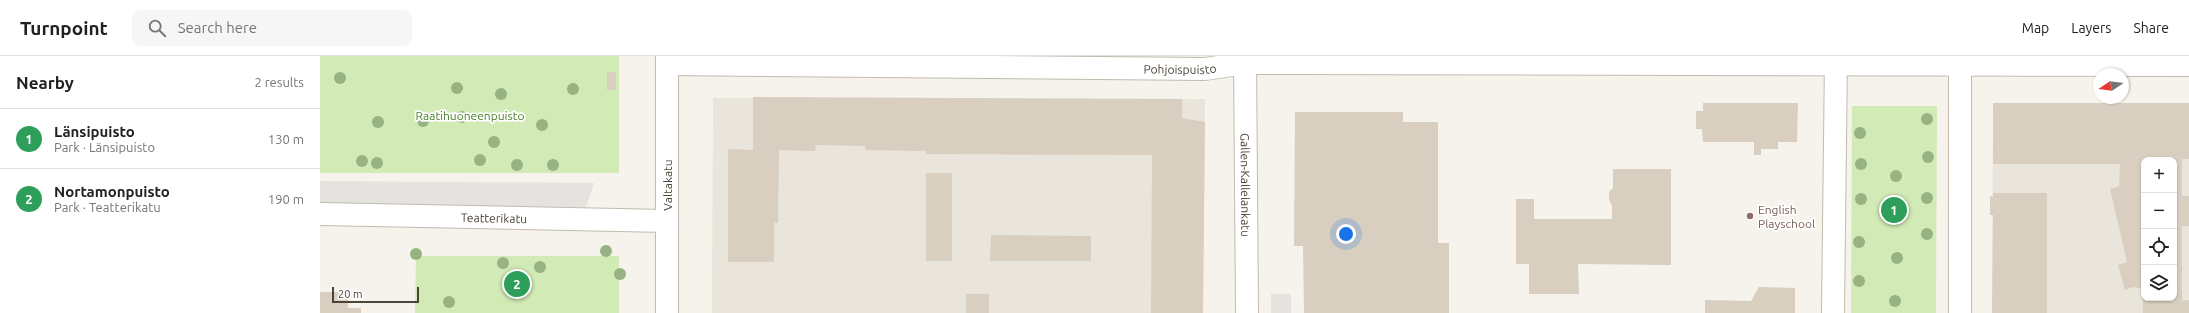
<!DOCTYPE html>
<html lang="en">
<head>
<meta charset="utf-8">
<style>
	:root { --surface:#fff; --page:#f6f6f6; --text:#202124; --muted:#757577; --line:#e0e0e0; --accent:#fc3f1d }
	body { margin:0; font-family:Ubuntu,sans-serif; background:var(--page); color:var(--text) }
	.controls { position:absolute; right:12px; bottom:12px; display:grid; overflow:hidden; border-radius:8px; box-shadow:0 1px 3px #0004 }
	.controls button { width:36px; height:36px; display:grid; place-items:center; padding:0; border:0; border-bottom:1px solid var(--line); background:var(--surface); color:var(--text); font:20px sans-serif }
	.compass { position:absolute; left:1773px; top:12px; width:36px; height:36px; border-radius:50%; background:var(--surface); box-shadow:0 1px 3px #0004; rotate:257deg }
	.scale { position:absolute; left:12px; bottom:10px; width:87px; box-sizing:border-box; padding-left:4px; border:2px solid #4b4439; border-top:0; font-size:11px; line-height:14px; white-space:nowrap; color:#4b4439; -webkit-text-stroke:3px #fff; paint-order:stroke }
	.you { position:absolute; left:1026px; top:178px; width:14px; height:14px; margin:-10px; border:3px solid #fff; border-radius:50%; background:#1a73e8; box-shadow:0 0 0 6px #1a73e833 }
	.badge { display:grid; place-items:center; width:26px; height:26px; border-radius:50%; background:var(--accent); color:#fff; font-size:13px; font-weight:700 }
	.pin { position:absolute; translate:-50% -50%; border:2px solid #fff; box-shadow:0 1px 4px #0006 }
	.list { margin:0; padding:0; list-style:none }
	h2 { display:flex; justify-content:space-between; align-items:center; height:52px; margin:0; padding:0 16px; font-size:17px }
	h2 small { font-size:13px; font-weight:400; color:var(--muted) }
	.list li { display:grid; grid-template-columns:26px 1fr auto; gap:12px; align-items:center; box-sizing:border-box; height:60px; padding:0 16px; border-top:1px solid var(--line) }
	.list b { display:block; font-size:15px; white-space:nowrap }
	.list p { margin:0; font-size:13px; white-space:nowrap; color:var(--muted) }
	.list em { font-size:13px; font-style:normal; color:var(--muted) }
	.icon { flex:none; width:22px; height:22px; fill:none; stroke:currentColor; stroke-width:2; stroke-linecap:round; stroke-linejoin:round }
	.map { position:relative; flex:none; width:1869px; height:257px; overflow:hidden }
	header { display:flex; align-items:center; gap:24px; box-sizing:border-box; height:56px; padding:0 20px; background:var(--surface); border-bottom:1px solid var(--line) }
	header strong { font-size:19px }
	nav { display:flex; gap:22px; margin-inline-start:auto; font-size:14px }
	.search { width:280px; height:36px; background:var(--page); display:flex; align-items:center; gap:10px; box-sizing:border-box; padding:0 14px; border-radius:8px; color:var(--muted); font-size:15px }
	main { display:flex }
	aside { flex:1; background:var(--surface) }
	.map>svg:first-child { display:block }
	.residential { fill:#eae5da; fill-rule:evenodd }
	.green { fill:#d2eab5 }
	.parking { fill:#e5e3e0 }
	.building { fill:#d8cfc1 }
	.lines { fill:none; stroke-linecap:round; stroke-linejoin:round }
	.minor-casing { stroke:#c2bbae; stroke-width:24 }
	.minor { stroke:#fff; stroke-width:22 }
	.tree { fill:#97b381 }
	.education-dot { fill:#8d6e63; stroke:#fff; stroke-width:1.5 }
	.labels { text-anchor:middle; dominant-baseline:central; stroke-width:3.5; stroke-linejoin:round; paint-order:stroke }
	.street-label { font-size:12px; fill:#4b4439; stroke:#fff }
	.park-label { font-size:12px; fill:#4a7f2a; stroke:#fff }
	.education-label { font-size:12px; fill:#785e54; stroke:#fff; text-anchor:start }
</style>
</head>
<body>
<header>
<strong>Turnpoint</strong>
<div class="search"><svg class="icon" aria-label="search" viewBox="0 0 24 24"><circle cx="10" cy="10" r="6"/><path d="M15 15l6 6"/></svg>Search here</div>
<nav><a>Map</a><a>Layers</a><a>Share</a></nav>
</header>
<main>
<aside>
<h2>Nearby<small>2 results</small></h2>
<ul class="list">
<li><span class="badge" style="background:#2e9e5b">1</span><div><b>Länsipuisto</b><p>Park · Länsipuisto</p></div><em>130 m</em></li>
<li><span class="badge" style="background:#2e9e5b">2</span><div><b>Nortamonpuisto</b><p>Park · Teatterikatu</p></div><em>190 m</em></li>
</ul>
</aside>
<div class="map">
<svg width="1869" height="257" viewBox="0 0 1869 257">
	<rect width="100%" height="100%" fill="#f6f3ec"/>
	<!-- residential -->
	<g class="residential">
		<path d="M393 42 885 43 883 257H392Z"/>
		<path d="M1673 47 1869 48V257H1672ZM1824 104H1854V242H1824Z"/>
	</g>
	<!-- green -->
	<g class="green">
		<rect x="0" y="0" width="299" height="117"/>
		<path d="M1532 50H1617L1616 257H1531Z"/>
		<path d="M96 200H299V257H95Z"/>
	</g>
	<!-- parking -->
	<g class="parking">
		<path d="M0 125 274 127 266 151 0 149Z"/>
		<rect x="951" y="238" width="20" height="19"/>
	</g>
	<!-- building -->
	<g class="building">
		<rect x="287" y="16" width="9" height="18"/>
		<path d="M433 41 862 43V62L885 66 883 257H831L832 99 606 98V95L545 94V90L496 89 495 95 459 94 458 167H454V206H408V93L433 94Z"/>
		<path d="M1383 47H1478L1477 86H1458V93H1441V99H1434V86H1383L1382 73H1376V55H1383Z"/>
		<path d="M1673 47H1869V103H1862V140H1869V170H1862V245L1869 244V257H1823V242H1854V104H1824V233L1813 231 1805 234 1798 209 1807 206 1790 133 1799 130 1800 108H1673Z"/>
		<path d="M975 56H1083V66H1118V187H1129V257H984L983 190H974Z"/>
		<path d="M1293 113H1351V209L1258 208 1259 238H1209V208H1196V143H1214V163H1292V150L1289 143V136L1293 132Z"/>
		<rect x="606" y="117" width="26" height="88"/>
		<path d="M1673 137H1727V257H1672L1673 159H1670V140L1673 141Z"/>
		<path d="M671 179 771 180V205H670Z"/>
		<path d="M1439 231 1475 232V257H1385V244L1431 245Z"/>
		<path d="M0 236H28V252H41V257H0Z"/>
		<rect x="646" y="238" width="23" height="19"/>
	</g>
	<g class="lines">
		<!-- minor casing -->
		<g class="minor-casing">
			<g id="minor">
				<path d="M347 0V257"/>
				<path id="s1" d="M925 0 927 257"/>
				<path d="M1640 0V257"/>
				<path id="s2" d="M347 8 885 13 925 7 1869 9"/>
				<path id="s3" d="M0 158 347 165"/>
				<path d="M1513 257 1516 0"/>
			</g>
		</g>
		<!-- minor -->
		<use href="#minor" class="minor"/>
	</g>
	<!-- trees -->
	<g class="tree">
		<circle cx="20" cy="22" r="6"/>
		<circle cx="137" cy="32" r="6"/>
		<circle cx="253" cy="33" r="6"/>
		<circle cx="181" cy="38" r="6"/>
		<circle cx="142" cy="61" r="6"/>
		<circle cx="1607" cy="63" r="6"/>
		<circle cx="103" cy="65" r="6"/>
		<circle cx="58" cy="66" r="6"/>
		<circle cx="222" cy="69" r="6"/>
		<circle cx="1540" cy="77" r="6"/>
		<circle cx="174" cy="86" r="6"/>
		<circle cx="1608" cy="101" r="6"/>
		<circle cx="160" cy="104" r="6"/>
		<circle cx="42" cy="105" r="6"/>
		<circle cx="57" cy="107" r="6"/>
		<circle cx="1541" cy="108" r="6"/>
		<circle cx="197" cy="109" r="6"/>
		<circle cx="233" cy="109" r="6"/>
		<circle cx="1576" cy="120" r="6"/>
		<circle cx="1607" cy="142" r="6"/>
		<circle cx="1541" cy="143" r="6"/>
		<circle cx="1577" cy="160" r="6"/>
		<circle cx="1607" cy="178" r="6"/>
		<circle cx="1539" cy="186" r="6"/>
		<circle cx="286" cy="195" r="6"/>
		<circle cx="96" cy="198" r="6"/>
		<circle cx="1577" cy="202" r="6"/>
		<circle cx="183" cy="207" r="6"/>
		<circle cx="220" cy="211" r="6"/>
		<circle cx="300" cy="218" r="6"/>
		<circle cx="1539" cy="225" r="6"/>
		<circle cx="1575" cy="245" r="6"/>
		<circle cx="129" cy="246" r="6"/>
	</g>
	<!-- markers -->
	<circle class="education-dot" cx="1430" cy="160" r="4"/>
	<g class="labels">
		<!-- street labels -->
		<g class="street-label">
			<text stroke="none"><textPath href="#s2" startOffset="513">Pohjoispuisto</textPath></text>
			<text transform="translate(347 129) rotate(-90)">Valtakatu</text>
			<text stroke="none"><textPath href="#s1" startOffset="129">Gallen-Kallelankatu</textPath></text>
			<text stroke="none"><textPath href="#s3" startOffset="174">Teatterikatu</textPath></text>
		</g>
		<!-- park labels -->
		<g class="park-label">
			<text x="150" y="59">Raatihuoneenpuisto</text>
		</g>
		<!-- education labels -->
		<g class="education-label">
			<text x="1438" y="153">English<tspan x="1438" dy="14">Playschool</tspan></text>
		</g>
	</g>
</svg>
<div class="controls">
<button>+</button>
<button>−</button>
<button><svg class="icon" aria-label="locate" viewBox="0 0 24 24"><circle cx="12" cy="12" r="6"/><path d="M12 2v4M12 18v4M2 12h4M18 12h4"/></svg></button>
<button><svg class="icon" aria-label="layers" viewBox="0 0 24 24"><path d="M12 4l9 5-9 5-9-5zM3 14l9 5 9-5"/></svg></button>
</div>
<svg class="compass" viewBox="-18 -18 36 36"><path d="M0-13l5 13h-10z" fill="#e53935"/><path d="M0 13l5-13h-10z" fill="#757577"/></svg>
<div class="scale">20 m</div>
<div class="you"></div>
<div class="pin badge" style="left:1574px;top:154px;background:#2e9e5b">1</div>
<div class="pin badge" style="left:197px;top:228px;background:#2e9e5b">2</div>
</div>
</main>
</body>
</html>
